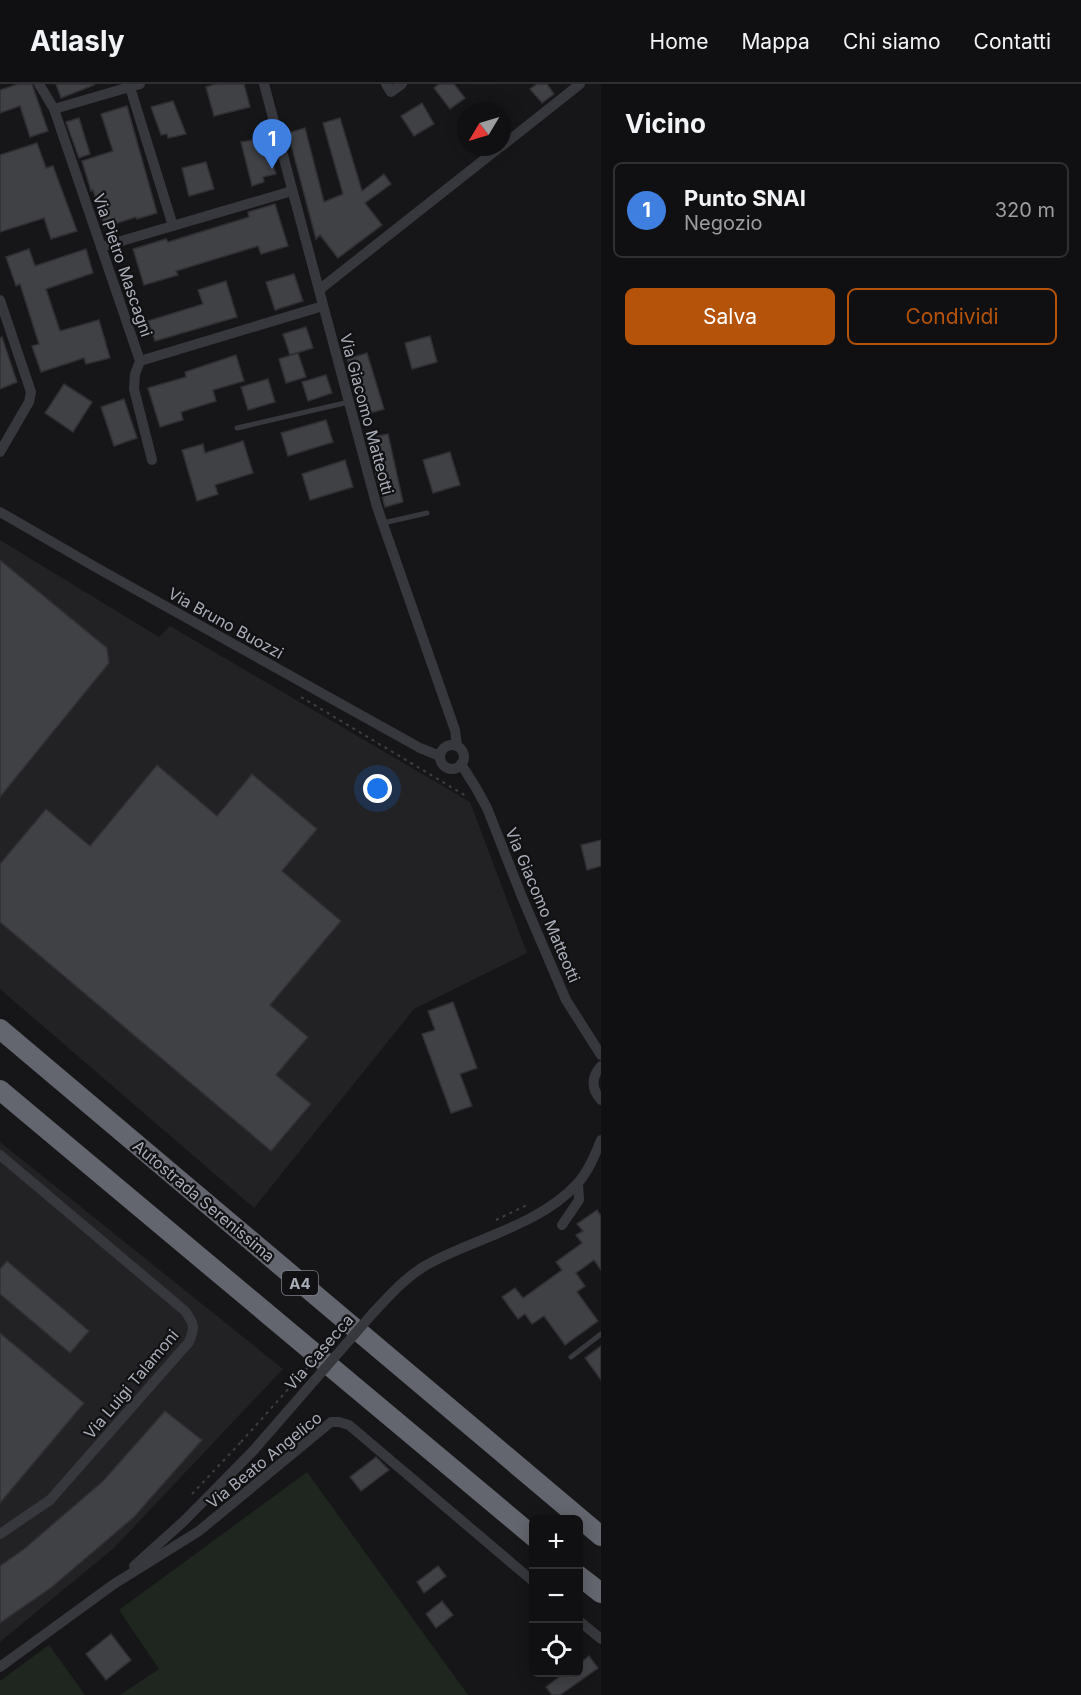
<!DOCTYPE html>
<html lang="it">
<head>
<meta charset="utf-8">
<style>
	:root { --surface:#101012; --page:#1e1e20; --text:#f1f3f6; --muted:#9c9d9f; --line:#303032; --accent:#b45309 }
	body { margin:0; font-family:Inter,sans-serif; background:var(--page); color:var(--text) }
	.controls { position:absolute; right:18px; bottom:18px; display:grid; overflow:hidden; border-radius:9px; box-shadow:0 3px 15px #0003 }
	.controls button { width:54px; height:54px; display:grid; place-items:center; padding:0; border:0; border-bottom:2px solid var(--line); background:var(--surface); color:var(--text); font:30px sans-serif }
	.compass { position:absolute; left:457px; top:18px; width:54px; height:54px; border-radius:50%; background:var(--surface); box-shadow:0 3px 15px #0003; rotate:232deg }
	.you { position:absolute; left:378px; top:705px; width:21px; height:21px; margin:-15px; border:4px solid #fff; border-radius:50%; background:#1a73e8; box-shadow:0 0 0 9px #1a73e833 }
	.badge { display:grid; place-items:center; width:39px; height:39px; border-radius:50%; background:var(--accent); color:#fff; font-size:20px; font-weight:700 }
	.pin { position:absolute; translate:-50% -50px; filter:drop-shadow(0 2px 3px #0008) }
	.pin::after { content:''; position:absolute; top:32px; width:21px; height:18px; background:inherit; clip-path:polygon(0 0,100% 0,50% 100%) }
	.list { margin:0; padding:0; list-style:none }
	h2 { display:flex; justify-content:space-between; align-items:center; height:78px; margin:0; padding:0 24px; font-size:26px }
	h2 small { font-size:20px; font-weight:400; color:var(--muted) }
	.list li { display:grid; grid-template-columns:39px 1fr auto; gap:18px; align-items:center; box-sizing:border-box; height:96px; margin:0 12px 12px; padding:0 12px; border:2px solid var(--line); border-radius:9px }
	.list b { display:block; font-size:22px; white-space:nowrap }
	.list p { margin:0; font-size:20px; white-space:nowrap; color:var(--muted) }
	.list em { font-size:20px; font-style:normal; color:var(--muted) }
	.actions { display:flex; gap:12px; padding:18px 24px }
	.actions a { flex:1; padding:14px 0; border:2px solid var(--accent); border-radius:9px; text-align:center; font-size:21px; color:var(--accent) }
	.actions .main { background:var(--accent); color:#fff }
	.icon { flex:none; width:33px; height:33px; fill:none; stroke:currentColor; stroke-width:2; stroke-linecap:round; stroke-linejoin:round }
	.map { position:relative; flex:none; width:601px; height:1611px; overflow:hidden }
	header { display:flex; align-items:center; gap:36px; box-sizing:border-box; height:84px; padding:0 30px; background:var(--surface); border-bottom:2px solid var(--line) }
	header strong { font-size:28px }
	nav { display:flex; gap:33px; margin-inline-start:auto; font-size:21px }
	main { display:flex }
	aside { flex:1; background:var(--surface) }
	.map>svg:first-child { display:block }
	.built { fill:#222225 }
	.green { fill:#1e261f }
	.building { fill:#404145; stroke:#303034; stroke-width:1.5 }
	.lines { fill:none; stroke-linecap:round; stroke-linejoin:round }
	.path { stroke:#3d3f44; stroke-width:2; stroke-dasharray:3 4.5; stroke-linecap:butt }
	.service { stroke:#37383d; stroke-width:5 }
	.minor { stroke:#37383d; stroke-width:10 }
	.motorway { stroke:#63666e; stroke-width:20 }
	.path-bridge { stroke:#3d3f44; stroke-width:2; stroke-dasharray:3 4.5; stroke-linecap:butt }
	.minor-bridge { stroke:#37383d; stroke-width:10 }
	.labels { text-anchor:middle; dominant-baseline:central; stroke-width:4.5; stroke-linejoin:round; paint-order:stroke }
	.shield { fill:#111113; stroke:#7b7e86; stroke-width:1.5 }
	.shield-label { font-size:15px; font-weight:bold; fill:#a8adb8 }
	.street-label { font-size:16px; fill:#a8adb8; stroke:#111113 }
</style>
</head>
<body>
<header>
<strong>Atlasly</strong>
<nav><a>Home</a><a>Mappa</a><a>Chi siamo</a><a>Contatti</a></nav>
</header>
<main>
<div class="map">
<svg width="601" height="1611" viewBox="0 0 601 1611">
	<rect width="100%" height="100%" fill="#161618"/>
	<!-- built -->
	<g class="built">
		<path d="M0 456 159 553 170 542 470 718 527 869 414 925 254 1124 0 905Z"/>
		<path d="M0 1058 283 1285 114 1464 0 1558Z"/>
	</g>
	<!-- green -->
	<g class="green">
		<path d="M307 1388 468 1611H120L159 1585 119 1526Z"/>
		<path d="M49 1561 85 1611H0V1597Z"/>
	</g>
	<!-- building -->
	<g class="building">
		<path d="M18 0H32L48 47 30 53 20 22 0 29V6Z"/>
		<path d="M56 0H94V1L61 14Z"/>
		<path d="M216 0H244L250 23 214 32 206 3Z"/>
		<path d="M439 0H454L465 14 450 25 434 4Z"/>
		<path d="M537 0H547L554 10 542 19 530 5Z"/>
		<path d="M173 17 186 50 168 54 167 50 161 51 151 23Z"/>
		<path d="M422 19 434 40 414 52 401 32Z"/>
		<path d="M127 22 157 129 137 135 136 133 105 143 93 106 91 107 82 77 113 67 101 30Z"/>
		<path d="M79 34 90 70 79 74 66 38Z"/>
		<path d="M340 34 362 107 384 90 391 100 365 119 382 141 338 174 320 151 316 155 288 49 305 44 324 118 343 110 323 39Z"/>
		<path d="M264 54 276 90 263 93 264 98 252 102 241 58Z"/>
		<path d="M37 59 46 84 53 82 77 147 51 155 44 134 0 148V71Z"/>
		<path d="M206 78 214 105 189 112 182 84Z"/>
		<path d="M275 120 288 162 261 170 258 162 176 187 178 191 144 201 133 165 166 155 168 158 249 133 248 128Z"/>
		<path d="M29 165 35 182 86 165 93 189 46 205 60 247 99 236 110 274 86 280 84 274 41 288 32 262 39 260 20 200 16 202 6 173Z"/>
		<path d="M294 190 303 217 275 226 266 198Z"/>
		<path d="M226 197 237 233 155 257 148 237 203 220 198 206Z"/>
		<path d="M306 243 313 264 290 271 283 250Z"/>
		<path d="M430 252 437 278 412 285 405 259Z"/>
		<path d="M2 253 17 298 0 305V254Z"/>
		<path d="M298 269 306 293 286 299 279 275Z"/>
		<path d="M367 269 384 325 364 331 347 275Z"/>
		<path d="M236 271 244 297 213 306 216 317 181 328 183 336 160 343 148 304 186 293 185 288Z"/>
		<path d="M326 291 332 309 308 317 302 298Z"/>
		<path d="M268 295 275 318 248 326 241 303Z"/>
		<path d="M64 300 92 318 73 348 45 329Z"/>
		<path d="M124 315 137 354 114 362 101 323Z"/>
		<path d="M326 336 333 358 288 372 281 349Z"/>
		<path d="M388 350 403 418 385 423 366 354Z"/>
		<path d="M243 357 253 389 215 401 218 410 197 417 182 366 203 360 205 369Z"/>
		<path d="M450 368 460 401 433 409 423 376Z"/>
		<path d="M345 376 353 403 310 416 302 390Z"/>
		<path d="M0 476 107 564 109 579 0 713Z"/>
		<path d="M157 681 217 732 252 690 317 745 282 787 341 837 270 921 308 953 276 991 311 1020 271 1067 0 838V780L46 725 90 762Z"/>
		<path d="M601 756V782L587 786 581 761Z"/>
		<path d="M453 918 477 984 460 990 472 1022 451 1029 422 950 435 946 428 927Z"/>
		<path d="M597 1126 601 1132V1186L594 1176 576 1189 585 1202 577 1208 598 1237 565 1261 544 1232 532 1240 525 1230 518 1235 502 1213 515 1204 523 1214 562 1186 556 1178 582 1159 576 1151 583 1147 577 1140Z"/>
		<path d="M7 1177 89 1247 70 1269 0 1210V1185Z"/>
		<path d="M0 1249 84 1319 0 1419Z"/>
		<path d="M601 1262V1296L585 1274Z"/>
		<path d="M165 1327 202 1356 134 1433 52 1503 0 1539V1482L24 1465 103 1397Z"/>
		<path d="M376 1373 389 1386 361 1407 350 1393Z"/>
		<path d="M438 1482 446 1492 424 1509 417 1498Z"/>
		<path d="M442 1517 453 1531 436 1544 426 1530Z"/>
		<path d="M111 1550 131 1576 106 1596 86 1570Z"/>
		<path d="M589 1572 598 1584 560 1611H552L546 1603 566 1588H579V1580Z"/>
	</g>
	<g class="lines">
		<!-- path -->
		<g class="path">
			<path d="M301 613 466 712"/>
			<path d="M496 1136 529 1120"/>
			<path d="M192 1410 241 1358"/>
		</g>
		<!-- service -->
		<g class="service">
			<path d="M237 344 349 318"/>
			<path d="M383 439 427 429"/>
			<path d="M571 1273 601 1250"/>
		</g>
		<!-- minor -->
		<g class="minor">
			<path d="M39 0 54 25 140 277 135 290 134 305 152 376"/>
			<path d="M129 0 173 142"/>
			<path d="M264 0 377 423 449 629 455 646 457 662"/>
			<path d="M386 0 391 8 402 0"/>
			<path d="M54 25 140 0"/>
			<path d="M502 62 580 0"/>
			<path d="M101 163 292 107"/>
			<path d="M319 206 500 63"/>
			<path d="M0 216 31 308 29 318 0 368"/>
			<path d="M140 277 323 222"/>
			<path d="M0 428 97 484 420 664 440 672"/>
			<circle cx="452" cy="673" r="12"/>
			<path d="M461 680 476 704 487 724 522 813 566 916 601 971"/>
			<path d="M601 982C591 993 591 1005 601 1016"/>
			<path d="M0 1071 185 1227C195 1241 195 1243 189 1258L50 1416 0 1450"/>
			<path d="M562 1141 579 1116 578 1099"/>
			<path d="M373 1229C391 1210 408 1190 432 1178 479 1153 539 1141 577 1100 588 1088 595 1071 601 1056"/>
			<path d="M134 1482 184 1437 253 1367"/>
			<path d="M578 1536 601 1555"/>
			<path d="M0 1583 114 1500 199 1447 331 1338H339L349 1341 534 1498"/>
		</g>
		<!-- motorway -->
		<g class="motorway">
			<path d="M0 945 601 1452"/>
			<path d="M0 1006 534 1453"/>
			<path d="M578 1491 601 1509"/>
		</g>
		<!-- path-bridge -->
		<path class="path-bridge" d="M241 1358 325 1264"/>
		<!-- minor-bridge -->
		<path class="minor-bridge" d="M253 1367 373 1229"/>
	</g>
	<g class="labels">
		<!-- shield labels -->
		<rect class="shield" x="282" y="1187" width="36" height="24" rx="4.5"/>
		<g class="shield-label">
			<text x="300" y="1199">A4</text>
		</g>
		<!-- street labels -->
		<g class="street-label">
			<text transform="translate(123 181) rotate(71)">Via Pietro Mascagni</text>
			<text transform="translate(367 330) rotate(75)">Via Giacomo Matteotti</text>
			<text transform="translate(226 539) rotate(29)">Via Bruno Buozzi</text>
			<text transform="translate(543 821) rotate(67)">Via Giacomo Matteotti</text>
			<text transform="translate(204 1117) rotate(40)">Autostrada Serenissima</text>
			<text transform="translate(319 1268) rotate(-49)">Via Casecca</text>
			<text transform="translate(131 1300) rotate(-50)">Via Luigi Talamoni</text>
			<text transform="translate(264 1376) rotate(-39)">Via Beato Angelico</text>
		</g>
	</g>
</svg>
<div class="controls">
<button>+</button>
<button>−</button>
<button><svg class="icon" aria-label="locate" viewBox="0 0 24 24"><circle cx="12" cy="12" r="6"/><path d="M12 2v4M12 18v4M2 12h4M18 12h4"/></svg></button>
</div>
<svg class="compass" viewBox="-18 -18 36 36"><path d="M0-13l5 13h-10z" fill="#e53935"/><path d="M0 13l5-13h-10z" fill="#9c9d9f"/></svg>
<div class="you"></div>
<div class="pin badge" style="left:272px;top:85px;background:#3f7fe0">1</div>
</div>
<aside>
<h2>Vicino<small></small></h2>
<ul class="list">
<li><span class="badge" style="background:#3f7fe0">1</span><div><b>Punto SNAI</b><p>Negozio</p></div><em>320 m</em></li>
</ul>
<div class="actions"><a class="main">Salva</a><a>Condividi</a></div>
</aside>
</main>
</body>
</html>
